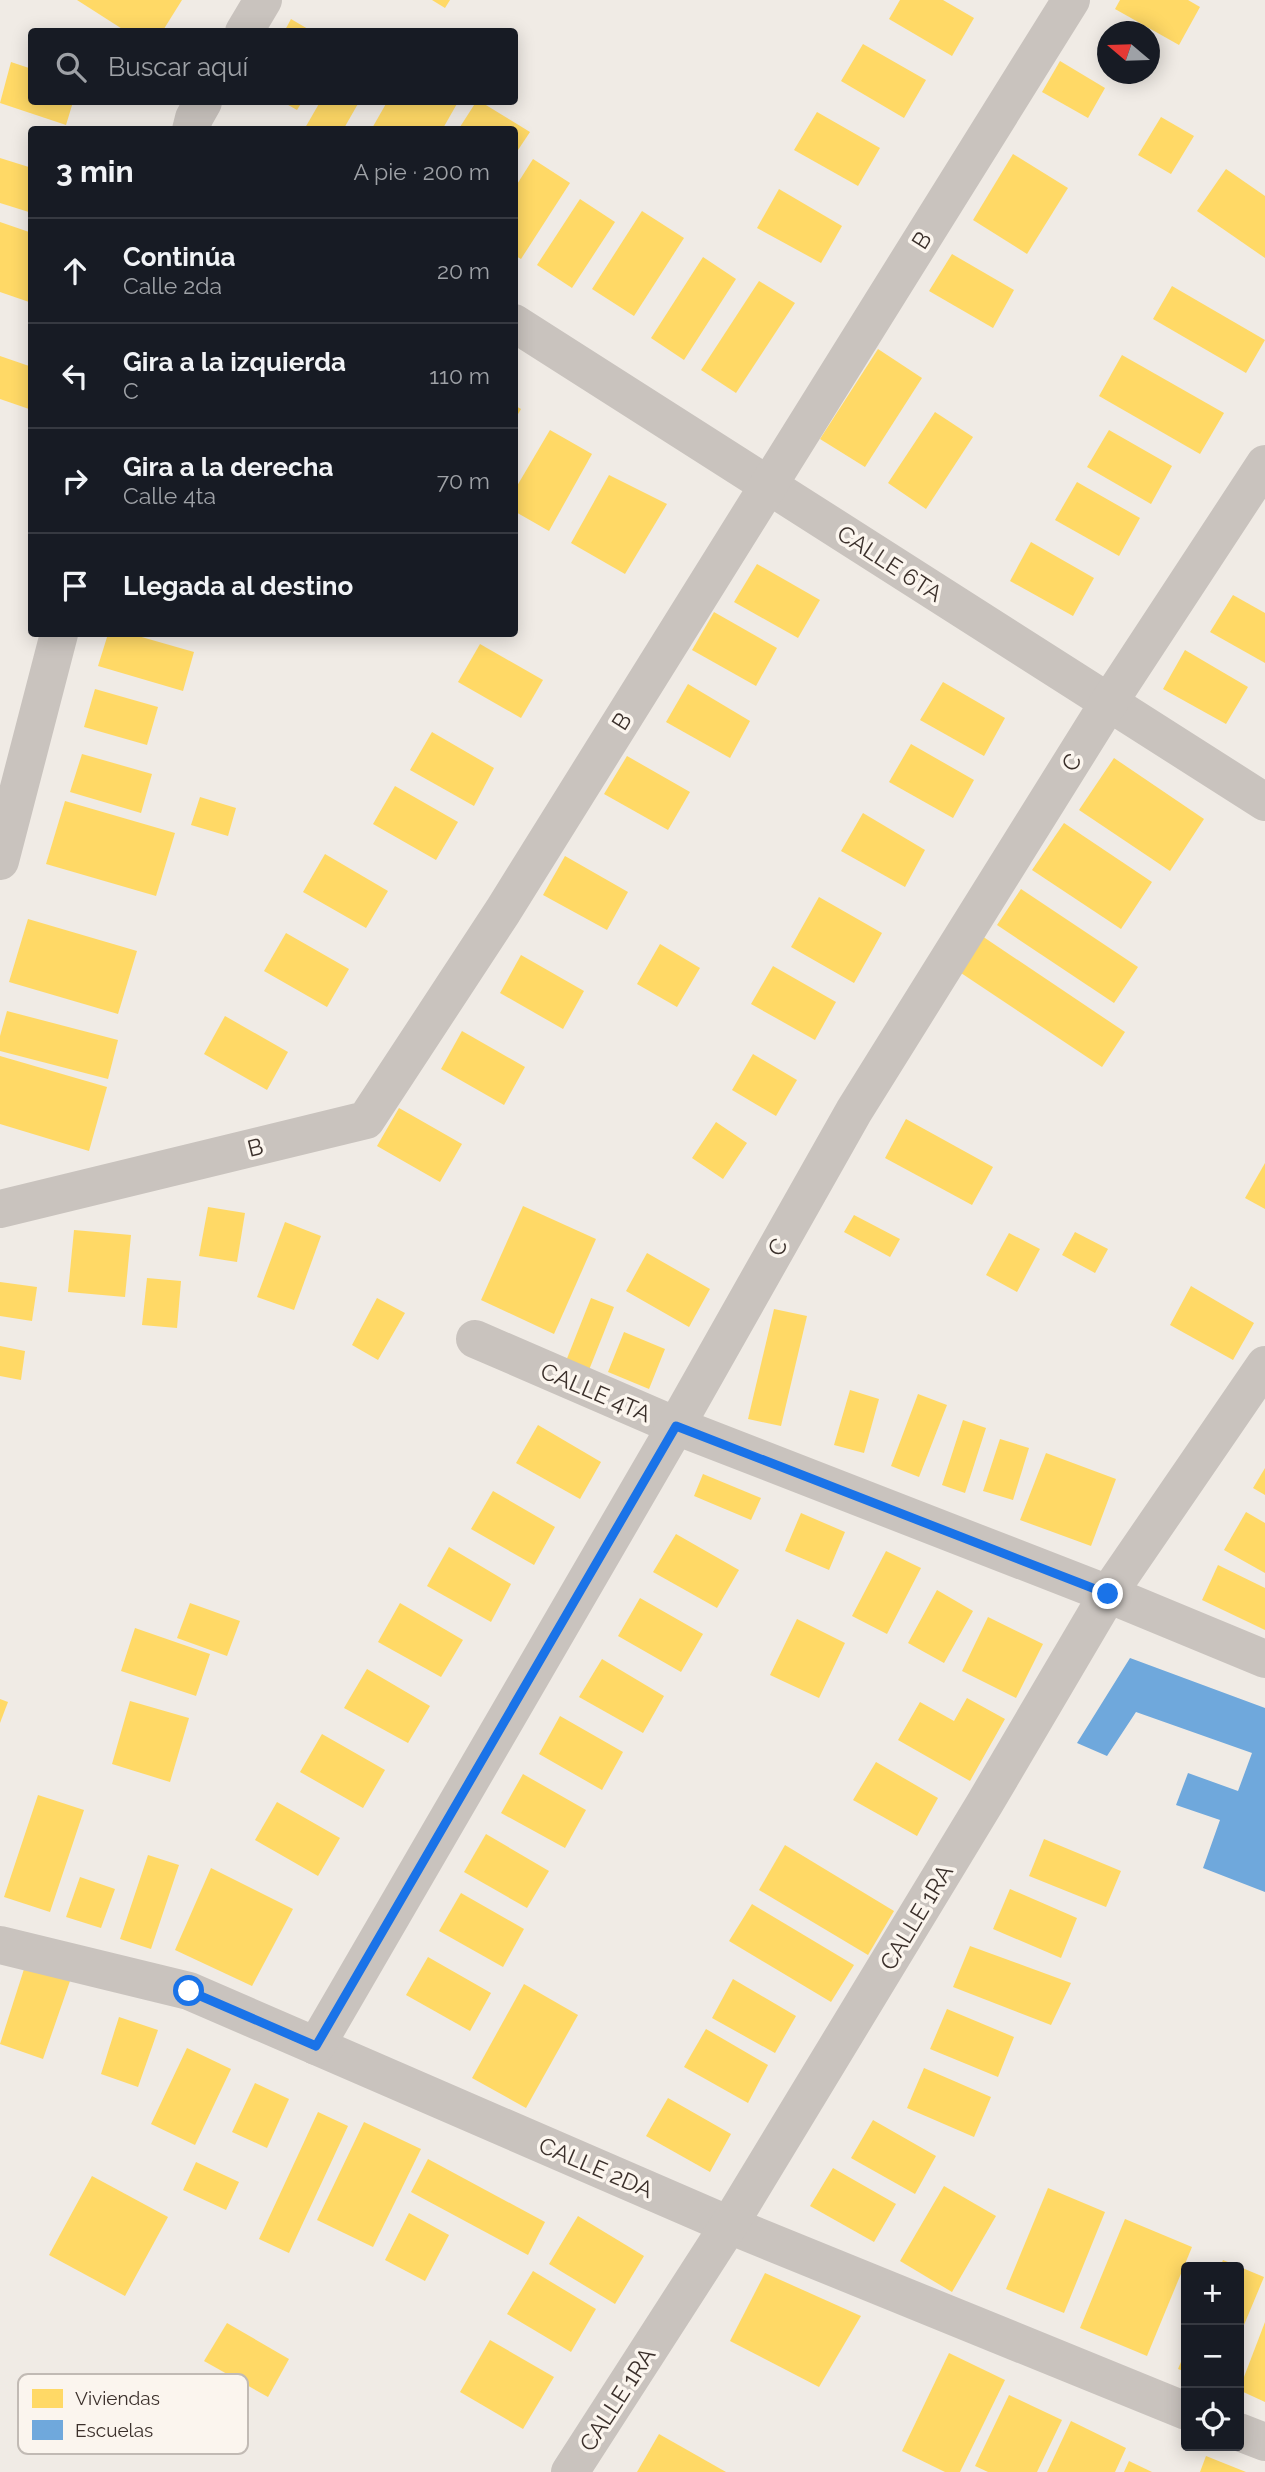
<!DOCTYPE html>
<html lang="es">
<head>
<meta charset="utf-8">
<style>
	:root { --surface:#171b24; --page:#242831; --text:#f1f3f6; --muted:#9ea1a6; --line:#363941 }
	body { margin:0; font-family:Raleway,sans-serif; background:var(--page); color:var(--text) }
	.controls { position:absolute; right:21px; bottom:21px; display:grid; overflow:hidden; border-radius:7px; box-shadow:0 4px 18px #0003 }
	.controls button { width:63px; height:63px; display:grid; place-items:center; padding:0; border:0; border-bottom:2px solid var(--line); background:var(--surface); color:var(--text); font:35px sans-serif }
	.compass { position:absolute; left:1097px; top:21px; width:63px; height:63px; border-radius:50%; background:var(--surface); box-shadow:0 4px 18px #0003; rotate:289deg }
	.stop { position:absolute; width:21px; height:21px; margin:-16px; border:5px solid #1a73e8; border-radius:50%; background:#fff }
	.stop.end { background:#1a73e8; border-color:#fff; box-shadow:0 2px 7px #0008 }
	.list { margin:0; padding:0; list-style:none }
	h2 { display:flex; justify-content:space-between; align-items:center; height:91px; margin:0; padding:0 28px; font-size:30px }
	h2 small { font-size:23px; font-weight:400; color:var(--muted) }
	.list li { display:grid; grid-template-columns:46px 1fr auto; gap:21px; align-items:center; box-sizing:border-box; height:105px; padding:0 28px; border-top:2px solid var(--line) }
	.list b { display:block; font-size:26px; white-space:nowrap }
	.list p { margin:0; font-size:23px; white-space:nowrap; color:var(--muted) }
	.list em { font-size:23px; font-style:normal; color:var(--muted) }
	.icon { flex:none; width:38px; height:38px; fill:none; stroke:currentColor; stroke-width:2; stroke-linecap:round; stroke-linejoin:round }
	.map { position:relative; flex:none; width:1265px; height:2472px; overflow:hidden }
	.search { position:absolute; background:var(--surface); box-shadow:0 4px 18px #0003; left:28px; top:28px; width:490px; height:77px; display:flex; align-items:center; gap:18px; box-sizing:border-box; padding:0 24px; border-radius:7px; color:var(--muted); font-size:26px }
	.panel { position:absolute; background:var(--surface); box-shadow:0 4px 18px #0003; left:28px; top:126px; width:490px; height:511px; border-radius:7px }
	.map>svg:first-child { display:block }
	.homes { fill:#ffd966 }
	.schools { fill:#6fa8dc }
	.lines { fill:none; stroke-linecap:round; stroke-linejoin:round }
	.minor { stroke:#c9c3be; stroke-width:38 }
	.route { stroke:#1a73e8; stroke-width:9 }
	.labels { text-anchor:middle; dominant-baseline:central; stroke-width:7; stroke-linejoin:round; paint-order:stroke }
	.street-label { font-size:23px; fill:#3b302b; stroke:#fbf5ee }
	.key { fill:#fbf5ee; stroke:#c1bab4; stroke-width:2 }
	.key-label { font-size:19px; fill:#3b302b }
</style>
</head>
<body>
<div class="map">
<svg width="1265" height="2472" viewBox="0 0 1265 2472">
	<rect width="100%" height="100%" fill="#f0ebe5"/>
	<!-- homes -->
	<g class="homes">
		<path d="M77 0H182L162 32H127Z"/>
		<path d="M432 0H450L445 8Z"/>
		<path d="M900 0H943L974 18 952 56 889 19Z"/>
		<path d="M1120 0H1188L1200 7 1179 45 1115 9Z"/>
		<path d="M291 19 313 32H284Z"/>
		<path d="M863 44 926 80 904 118 841 81Z"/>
		<path d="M1060 61 1105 88 1088 118 1042 92Z"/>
		<path d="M11 62 32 69V102H73L66 125 0 103Z"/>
		<path d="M283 102H302L297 110Z"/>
		<path d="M320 102H359L343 130H308L305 128Z"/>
		<path d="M387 102H458L442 130H371Z"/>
		<path d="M476 102H481L530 132 514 156V130H458Z"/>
		<path d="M817 112 880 148 858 186 794 150Z"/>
		<path d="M1161 117 1194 136 1171 174 1138 155Z"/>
		<path d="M1013 154 1068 188 1027 254 973 220Z"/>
		<path d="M0 158 32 168V213L0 203Z"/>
		<path d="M533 159 570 183 521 259 514 255V189Z"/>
		<path d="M1226 169 1265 196V258L1197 211Z"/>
		<path d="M779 189 842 226 821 263 757 228Z"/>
		<path d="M580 199 615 222 572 288 537 265Z"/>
		<path d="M642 211 684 238 634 316 592 289Z"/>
		<path d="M0 222 32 233V303L0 292Z"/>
		<path d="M952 254 1014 290 993 328 929 291Z"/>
		<path d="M703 257 736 279 684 360 651 338Z"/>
		<path d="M759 281 795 303 736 393 701 370Z"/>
		<path d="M1172 286 1265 340 1246 373 1153 319Z"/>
		<path d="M878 349 922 378 865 467 820 439Z"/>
		<path d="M1122 355 1224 413 1200 454 1099 396Z"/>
		<path d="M0 356 32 367V410L0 399Z"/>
		<path d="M514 405 521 409 514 421Z"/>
		<path d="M935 412 973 437 926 509 888 483Z"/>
		<path d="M550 430 592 454 549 531 514 511V491Z"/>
		<path d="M1109 430 1172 466 1151 504 1087 467Z"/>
		<path d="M609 475 667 504 625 574 571 543Z"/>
		<path d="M1077 482 1140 518 1119 556 1055 520Z"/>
		<path d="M1031 542 1094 578 1073 616 1010 581Z"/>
		<path d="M757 564 820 600 798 638 734 602Z"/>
		<path d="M1233 595 1265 613V663L1210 632Z"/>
		<path d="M714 612 777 648 756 686 692 650Z"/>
		<path d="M108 634H131L194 652 183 691 98 666Z"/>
		<path d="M480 644 543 680 521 718 458 682Z"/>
		<path d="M1185 650 1248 687 1226 724 1163 689Z"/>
		<path d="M943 682 1005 718 984 756 920 720Z"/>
		<path d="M688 684 750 721 730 758 666 722Z"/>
		<path d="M95 689 158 707 147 745 84 727Z"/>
		<path d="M432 732 494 768 474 806 410 770Z"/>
		<path d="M911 744 974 780 953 818 889 782Z"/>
		<path d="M82 754 152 774 141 813 70 792Z"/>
		<path d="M627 756 690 792 668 830 604 794Z"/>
		<path d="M1114 758 1204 819 1170 871 1079 810Z"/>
		<path d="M395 786 458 822 436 860 373 824Z"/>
		<path d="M200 797 236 808 228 836 191 825Z"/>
		<path d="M65 801 175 833 156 896 46 864Z"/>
		<path d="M863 813 925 850 905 887 841 851Z"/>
		<path d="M1064 823 1152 882 1121 929 1032 870Z"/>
		<path d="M325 854 388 891 366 928 303 892Z"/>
		<path d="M565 856 628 892 607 930 543 895Z"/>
		<path d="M1021 889 1138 967 1114 1003 997 925Z"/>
		<path d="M819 897 882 933 854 983 791 947Z"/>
		<path d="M28 919 137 951 118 1014 9 982Z"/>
		<path d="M286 933 349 969 327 1007 264 971Z"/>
		<path d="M979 934 1125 1032 1102 1067 955 969Z"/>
		<path d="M660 944 700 968 677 1007 637 984Z"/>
		<path d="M521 955 584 991 563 1029 500 993Z"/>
		<path d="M773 966 836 1002 815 1040 751 1004Z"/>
		<path d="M7 1011 118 1040 108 1079 0 1051V1036Z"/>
		<path d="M225 1016 288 1052 267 1090 204 1054Z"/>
		<path d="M462 1031 525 1067 504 1105 441 1069Z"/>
		<path d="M753 1054 797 1080 776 1116 732 1090Z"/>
		<path d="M0 1056 107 1087 89 1151 0 1124Z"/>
		<path d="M399 1108 462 1144 440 1182 377 1146Z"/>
		<path d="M906 1119 993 1167 972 1205 885 1158Z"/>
		<path d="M716 1122 747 1143 723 1179 692 1158Z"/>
		<path d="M1265 1163V1209L1245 1198Z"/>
		<path d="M523 1206 596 1239 554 1334 481 1300Z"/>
		<path d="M208 1207 245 1213 237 1262 199 1256Z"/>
		<path d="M854 1215 900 1239 890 1257 844 1232Z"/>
		<path d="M285 1222 321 1236 294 1310 257 1297Z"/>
		<path d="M74 1230 131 1235 125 1297 68 1292Z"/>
		<path d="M1075 1232 1108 1249 1095 1273 1062 1255Z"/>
		<path d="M1009 1233 1040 1249 1017 1292 986 1275Z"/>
		<path d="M647 1253 710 1289 689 1327 626 1291Z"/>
		<path d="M147 1278 181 1281 177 1328 142 1325Z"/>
		<path d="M0 1282 37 1287 32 1321 0 1316Z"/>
		<path d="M1191 1286 1254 1323 1233 1360 1170 1325Z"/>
		<path d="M377 1298 405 1313 378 1360 352 1345Z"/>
		<path d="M591 1298 614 1307 589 1370 566 1361Z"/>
		<path d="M774 1309 807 1316 781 1426 748 1419Z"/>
		<path d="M624 1332 665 1349 649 1389 608 1372Z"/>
		<path d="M0 1346 25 1351 21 1380 0 1376Z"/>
		<path d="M850 1390 879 1399 864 1453 834 1445Z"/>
		<path d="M918 1394 947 1405 919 1477 891 1466Z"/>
		<path d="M963 1420 986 1428 965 1493 942 1485Z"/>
		<path d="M538 1425 601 1462 580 1499 516 1463Z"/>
		<path d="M1000 1439 1029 1448 1013 1500 983 1491Z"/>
		<path d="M1046 1453 1116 1479 1091 1546 1020 1520Z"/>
		<path d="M1265 1468V1495L1253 1488Z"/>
		<path d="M703 1474 761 1498 751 1520 694 1496Z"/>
		<path d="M493 1491 555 1527 534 1565 471 1529Z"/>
		<path d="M1246 1512 1265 1523V1573L1224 1550Z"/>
		<path d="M801 1513 845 1532 829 1570 785 1551Z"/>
		<path d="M676 1534 739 1570 717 1608 653 1572Z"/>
		<path d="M449 1547 511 1584 491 1622 427 1586Z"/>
		<path d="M886 1551 921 1568 887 1634 852 1616Z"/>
		<path d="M1218 1565 1265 1588V1630L1202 1600Z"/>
		<path d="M937 1590 973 1611 944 1663 908 1643Z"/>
		<path d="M640 1598 703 1634 681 1672 618 1636Z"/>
		<path d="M190 1603 240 1621 227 1656 177 1638Z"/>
		<path d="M400 1603 463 1640 441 1677 378 1642Z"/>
		<path d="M988 1617 1043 1644 1016 1698 962 1671Z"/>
		<path d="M797 1619 845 1643 819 1698 770 1675Z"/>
		<path d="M135 1628 210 1654 196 1696 121 1671Z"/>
		<path d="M602 1659 664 1696 643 1733 579 1697Z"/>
		<path d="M367 1669 430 1706 408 1743 344 1708Z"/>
		<path d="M967 1698 1005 1719 970 1781 898 1740 920 1702 954 1721Z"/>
		<path d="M0 1699 8 1702 0 1723Z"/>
		<path d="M130 1701 189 1718 170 1782 112 1764Z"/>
		<path d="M560 1716 623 1752 602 1790 539 1754Z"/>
		<path d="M322 1734 385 1770 363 1808 300 1772Z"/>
		<path d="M876 1762 938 1798 917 1836 853 1800Z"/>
		<path d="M523 1774 586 1810 565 1848 501 1813Z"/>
		<path d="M38 1795 84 1810 50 1912 4 1897Z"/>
		<path d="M277 1802 340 1838 318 1876 255 1840Z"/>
		<path d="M486 1834 549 1871 527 1908 464 1872Z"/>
		<path d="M1044 1839 1121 1871 1106 1907 1029 1876Z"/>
		<path d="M785 1845 894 1911 868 1955 759 1890Z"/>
		<path d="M148 1855 179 1865 151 1949 120 1939Z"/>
		<path d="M211 1868 293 1909 252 1986 175 1950Z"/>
		<path d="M80 1877 115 1889 101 1928 66 1917Z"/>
		<path d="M1010 1889 1077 1918 1061 1958 993 1929Z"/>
		<path d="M461 1893 524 1929 503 1967 439 1931Z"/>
		<path d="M752 1904 854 1965 831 2002 729 1941Z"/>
		<path d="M970 1946 1071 1983 1051 2025 953 1987Z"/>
		<path d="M428 1957 491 1993 470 2031 406 1995Z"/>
		<path d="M25 1966 70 1981 43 2059 0 2044Z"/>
		<path d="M733 1979 796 2016 775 2053 712 2018Z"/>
		<path d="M524 1984 578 2015 526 2108 472 2078Z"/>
		<path d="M947 2009 1014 2037 998 2077 930 2049Z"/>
		<path d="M119 2017 158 2030 138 2087 101 2074Z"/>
		<path d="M706 2029 768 2065 748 2103 684 2067Z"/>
		<path d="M187 2048 231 2069 195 2145 151 2124Z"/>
		<path d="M924 2068 991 2097 974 2137 907 2108Z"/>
		<path d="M255 2083 289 2099 267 2148 232 2132Z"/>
		<path d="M668 2098 731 2134 710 2172 646 2136Z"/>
		<path d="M318 2112 348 2126 289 2253 259 2239Z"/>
		<path d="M873 2120 936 2156 915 2194 851 2158Z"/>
		<path d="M364 2122 421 2149 373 2247 317 2220Z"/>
		<path d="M428 2159 545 2222 528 2255 411 2192Z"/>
		<path d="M196 2162 239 2182 226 2210 183 2190Z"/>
		<path d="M833 2168 896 2204 874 2242 810 2206Z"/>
		<path d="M92 2176 168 2217 125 2296 49 2255Z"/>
		<path d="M944 2186 996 2216 952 2292 900 2261Z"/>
		<path d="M1048 2188 1105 2212 1064 2313 1006 2289Z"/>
		<path d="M409 2213 449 2235 425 2281 385 2260Z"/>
		<path d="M578 2216 644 2256 615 2304 549 2264Z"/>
		<path d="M1125 2219 1192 2247 1147 2356 1080 2328Z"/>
		<path d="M1223 2260 1264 2277 1239 2337V2267H1220Z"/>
		<path d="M533 2271 596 2309 571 2352 507 2314Z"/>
		<path d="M765 2273 861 2316 819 2387 730 2341Z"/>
		<path d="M1265 2322V2402L1239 2390Z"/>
		<path d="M227 2323 289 2359 268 2397 204 2361Z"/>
		<path d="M490 2340 554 2377 523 2429 460 2392Z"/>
		<path d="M1186 2350V2372L1178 2369Z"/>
		<path d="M949 2353 1005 2380 960 2472H945L902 2451Z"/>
		<path d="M1009 2395 1062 2420 1037 2472H988L975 2466Z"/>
		<path d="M1071 2421 1126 2448 1115 2472H1047Z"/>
		<path d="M659 2434 726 2472H637Z"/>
		<path d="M1206 2456 1246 2472H1200Z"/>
		<path d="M1129 2461 1152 2472H1124Z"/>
	</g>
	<!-- schools -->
	<path class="schools" d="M1130 1658 1265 1708V1892L1203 1868 1220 1820 1176 1805 1188 1773 1238 1791 1252 1753 1136 1712 1107 1756 1077 1743Z"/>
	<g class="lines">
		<!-- minor -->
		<g class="minor">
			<path d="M244 32 263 0"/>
			<path d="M191 130 194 118 203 102"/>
			<path d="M514 323 1265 802"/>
			<path d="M0 861 59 634"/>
			<path d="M0 1209 366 1120 503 911 1071 0"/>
			<path d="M475 1339 676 1426 1108 1594 1265 1659"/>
			<path d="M0 1945 189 1991 729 2225 1186 2411"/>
			<path d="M316 2046 676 1426 854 1111 1109 702 1265 464"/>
			<path d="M1239 2432 1265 2442"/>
			<path d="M570 2472 729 2225 985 1803 1108 1594 1265 1365"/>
		</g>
	</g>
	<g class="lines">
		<!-- route -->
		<path class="route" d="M189 1991 316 2046 676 1426 1108 1594"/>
	</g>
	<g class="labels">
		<!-- street labels -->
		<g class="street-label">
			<text transform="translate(921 240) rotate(-58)">B</text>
			<text transform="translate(890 563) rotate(33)">CALLE 6TA</text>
			<text transform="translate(621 721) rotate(-58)">B</text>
			<text transform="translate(1071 762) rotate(-58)">C</text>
			<text transform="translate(255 1147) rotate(-14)">B</text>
			<text transform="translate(777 1247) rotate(-60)">C</text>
			<text transform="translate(596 1392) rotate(23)">CALLE 4TA</text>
			<text transform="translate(916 1917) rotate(-59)">CALLE 1RA</text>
			<text transform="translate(596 2167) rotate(23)">CALLE 2DA</text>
			<text transform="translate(617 2399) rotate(-57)">CALLE 1RA</text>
		</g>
	</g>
	<!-- legend -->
	<rect x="18" y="2374" width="230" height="80" rx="10" class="key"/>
	<rect x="32" y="2389" width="31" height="19" fill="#ffd966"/>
	<rect x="32" y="2420" width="31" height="20" fill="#6fa8dc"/>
	<g class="key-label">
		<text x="75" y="2405">Viviendas</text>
		<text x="75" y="2437">Escuelas</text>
	</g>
</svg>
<div class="controls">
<button>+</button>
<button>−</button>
<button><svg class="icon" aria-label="locate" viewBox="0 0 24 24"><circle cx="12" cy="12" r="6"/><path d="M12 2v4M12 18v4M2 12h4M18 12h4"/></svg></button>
</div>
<svg class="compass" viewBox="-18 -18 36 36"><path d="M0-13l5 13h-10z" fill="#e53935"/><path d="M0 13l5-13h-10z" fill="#9ea1a6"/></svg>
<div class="stop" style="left:189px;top:1991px"></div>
<div class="stop end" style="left:1108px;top:1594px"></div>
<div class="search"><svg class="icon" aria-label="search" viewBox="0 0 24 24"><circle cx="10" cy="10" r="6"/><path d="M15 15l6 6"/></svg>Buscar aquí</div>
<section class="panel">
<h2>3 min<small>A pie · 200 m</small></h2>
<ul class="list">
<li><svg class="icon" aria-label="ahead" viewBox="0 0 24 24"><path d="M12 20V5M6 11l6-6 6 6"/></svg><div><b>Continúa</b><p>Calle 2da</p></div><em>20 m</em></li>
<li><svg class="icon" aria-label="left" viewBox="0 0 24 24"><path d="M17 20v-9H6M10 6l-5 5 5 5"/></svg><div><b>Gira a la izquierda</b><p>C</p></div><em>110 m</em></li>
<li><svg class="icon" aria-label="right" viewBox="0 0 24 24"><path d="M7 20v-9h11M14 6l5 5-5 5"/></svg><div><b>Gira a la derecha</b><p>Calle 4ta</p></div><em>70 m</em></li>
<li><svg class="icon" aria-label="arrive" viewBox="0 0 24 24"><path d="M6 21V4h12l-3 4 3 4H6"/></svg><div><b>Llegada al destino</b></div></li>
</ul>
</section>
</div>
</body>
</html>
